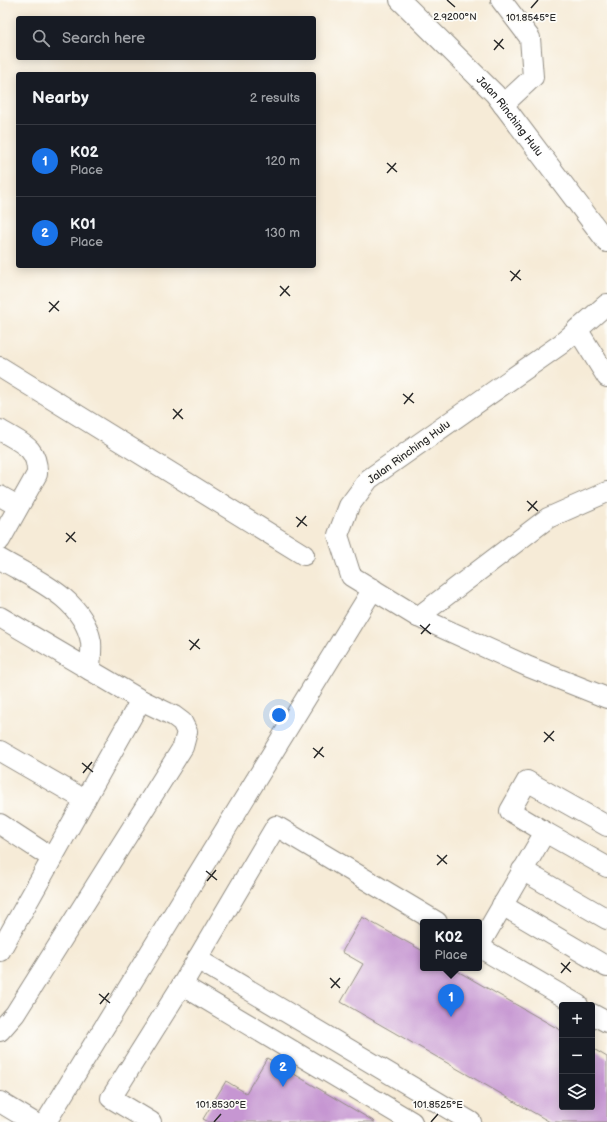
<!DOCTYPE html>
<html lang="en">
<head>
<meta charset="utf-8">
<style>
	:root { --surface:#171b24; --page:#20242c; --text:#f1f3f6; --muted:#9ea1a6; --line:#363941; --accent:#1a73e8 }
	body { margin:0; font-family:"Balsamiq Sans",sans-serif; background:var(--page); color:var(--text) }
	.controls { position:absolute; right:12px; bottom:12px; display:grid; overflow:hidden; border-radius:4px; box-shadow:0 2px 10px #0003 }
	.controls button { width:36px; height:36px; display:grid; place-items:center; padding:0; border:0; border-bottom:1px solid var(--line); background:var(--surface); color:var(--text); font:20px sans-serif }
	.you { position:absolute; left:279px; top:715px; width:14px; height:14px; margin:-10px; border:3px solid #fff; border-radius:50%; background:#1a73e8; box-shadow:0 0 0 6px #1a73e833 }
	.badge { display:grid; place-items:center; width:26px; height:26px; border-radius:50%; background:var(--accent); color:#fff; font-size:13px; font-weight:700 }
	.pin { position:absolute; translate:-50% -33px; filter:drop-shadow(0 1px 2px #0008) }
	.pin::after { content:''; position:absolute; top:21px; width:14px; height:12px; background:inherit; clip-path:polygon(0 0,100% 0,50% 100%) }
	.popup { position:absolute; left:420px; top:919px; width:62px; height:52px; box-sizing:border-box; display:grid; place-content:center; border-radius:4px; background:var(--surface); filter:drop-shadow(0 1px 3px #0005); font-size:13px; white-space:nowrap; color:var(--muted) }
	.popup b { font-size:15px; color:var(--text) }
	.popup::after { content:''; position:absolute; left:50%; top:100%; margin-left:-8px; border:8px solid transparent; border-top-color:var(--surface) }
	.list { margin:0; padding:0; list-style:none }
	h2 { display:flex; justify-content:space-between; align-items:center; height:52px; margin:0; padding:0 16px; font-size:17px }
	h2 small { font-size:13px; font-weight:400; color:var(--muted) }
	.list li { display:grid; grid-template-columns:26px 1fr auto; gap:12px; align-items:center; box-sizing:border-box; height:72px; padding:0 16px; border-top:1px solid var(--line) }
	.list b { display:block; font-size:15px; white-space:nowrap }
	.list p { margin:0; font-size:13px; white-space:nowrap; color:var(--muted) }
	.list em { font-size:13px; font-style:normal; color:var(--muted) }
	.icon { flex:none; width:22px; height:22px; fill:none; stroke:currentColor; stroke-width:2; stroke-linecap:round; stroke-linejoin:round }
	.map { position:relative; flex:none; width:607px; height:1122px; overflow:hidden }
	.search { position:absolute; background:var(--surface); box-shadow:0 2px 10px #0003; left:16px; top:16px; width:300px; height:44px; display:flex; align-items:center; gap:10px; box-sizing:border-box; padding:0 14px; border-radius:4px; color:var(--muted); font-size:15px }
	.panel { position:absolute; background:var(--surface); box-shadow:0 2px 10px #0003; left:16px; top:72px; width:300px; height:196px; border-radius:4px }
	.map>svg:first-child { display:block }
	.building { fill:#c696d2 }
	.lines { fill:none; stroke-linecap:round; stroke-linejoin:round }
	.minor-casing { stroke:#908b81; stroke-width:22 }
	.minor { stroke:#fff; stroke-width:20 }
	.ticks { fill:none; stroke:#2b2b2b; stroke-width:1.5 }
	.labels { text-anchor:middle; dominant-baseline:central; stroke-width:3.5; stroke-linejoin:round; paint-order:stroke }
	.street-label { font-size:11px; fill:#2b2b2b; stroke:#fdfcf7 }
	.ticks-label { font-size:10px; text-anchor:middle; fill:#2b2b2b; stroke:#fdfcf7; stroke-width:3.5; stroke-linejoin:round; paint-order:stroke }
</style>
</head>
<body>
<div class="map">
<svg width="607" height="1122" viewBox="0 0 607 1122">
	<rect width="100%" height="100%" fill="#fdfcf7"/>
	<filter id="ink" filterUnits="userSpaceOnUse"><feTurbulence type="fractalNoise" baseFrequency=".025" numOctaves="2"/><feDisplacementMap in="SourceGraphic" scale="8" xChannelSelector="R" yChannelSelector="G"/><feConvolveMatrix kernelMatrix="1 2 1 2 8 2 1 2 1" color-interpolation-filters="sRGB"/></filter>
	<filter id="wash" filterUnits="userSpaceOnUse"><feTurbulence type="fractalNoise" baseFrequency=".012" numOctaves="4" result="noise"/><feDisplacementMap in="SourceGraphic" scale="16" xChannelSelector="R" yChannelSelector="G"/><feGaussianBlur stdDeviation="0.9" result="paint"/><feColorMatrix in="noise" values="0 0 0 0 0 0 0 0 0 0 0 0 0 0 0 0 0 1.4 0 .05"/><feComposite in="paint" operator="in"/></filter>
	<g filter="url(#wash)">
		<rect width="100%" height="100%" fill="#f6ebd7"/>
		<g id="blocks">
			<!-- building -->
			<g class="building">
				<path d="M362 917 423 951V968H452L562 1031V1107H592V1048L607 1057V1122H550L341 1002 363 964 342 952Z"/>
				<path d="M267 1058 375 1122H209L203 1119 226 1081 246 1093Z"/>
			</g>
		</g>
	</g>
	<g filter="url(#ink)">
		<use href="#blocks" fill-opacity="0" stroke="#908b81" stroke-width="1"/>
		<g class="lines">
			<!-- minor casing -->
			<g class="minor-casing">
				<g id="minor">
					<path id="s1" d="M400 0 495 94 607 242"/>
					<path d="M501 0 530 38 533 77 503 105"/>
					<path d="M607 304 561 344 369 479 349 506 338 535 351 576 418 617 529 667 607 698"/>
					<path d="M577 329 607 377"/>
					<path d="M0 367 304 555"/>
					<path d="M0 430C21 443 38 447 37 474L0 540"/>
					<path d="M0 496 18 506"/>
					<path d="M0 559C34 579 83 598 91 642 92 650 90 661 90 670"/>
					<path d="M0 617 141 700 174 716 182 722 187 732 183 747 15 1014 0 1031"/>
					<path d="M418 617 548 518 607 492"/>
					<path d="M0 751 85 800"/>
					<path d="M0 824 52 858"/>
					<path d="M545 832 510 811 527 781 607 826"/>
					<path d="M522 870 607 919"/>
					<path d="M502 905 607 967"/>
					<path d="M479 946 545 832 607 867"/>
					<path d="M479 947 578 1005"/>
					<path d="M0 951 141 700"/>
					<path d="M197 959 471 1122"/>
					<path d="M182 985 412 1122"/>
					<path d="M592 1014 607 1022"/>
					<path d="M0 1102 33 1122"/>
					<path d="M46 1122 373 589"/>
					<path d="M151 1122 111 1098 182 985 276 826 437 922"/>
				</g>
			</g>
			<!-- minor -->
			<use href="#minor" class="minor"/>
		</g>
	</g>
	<!-- ticks -->
	<path class="ticks" d="M447 0 455 7M531 8 538 0M494 40 504 49M494 50 503 39M387 163 397 172M387 173 396 163M510 271 521 280M511 281 520 270M280 286 290 296M280 296 289 286M49 302 59 311M49 312 59 301M403 394 414 403M404 404 413 393M173 409 183 419M173 419 182 409M527 501 538 511M528 511 537 501M296 517 307 526M297 527 306 516M66 533 76 542M66 542 75 532M420 625 431 634M421 634 430 624M189 640 200 649M190 650 199 639M544 732 554 741M544 742 554 731M313 748 324 757M314 758 323 747M82 763 93 772M83 773 92 762M437 855 447 864M437 865 447 855M206 871 217 880M207 881 216 870M561 963 571 972M561 973 570 962M330 978 340 988M331 988 340 978M99 994 110 1003M100 1004 109 993M214 1122 221 1114M431 1122 438 1114"/>
	<g class="labels">
		<!-- street labels -->
		<g class="street-label">
			<text stroke="none"><textPath href="#s1" startOffset="160">Jalan Rinching Hulu</textPath></text>
			<text transform="translate(409 452) rotate(-36)">Jalan Rinching Hulu</text>
		</g>
	</g>
	<g class="ticks-label">
		<text x="455" y="20">2.9200°N</text>
		<text x="531" y="21">101.8545°E</text>
		<text x="221" y="1108">101.8530°E</text>
		<text x="438" y="1108">101.8525°E</text>
	</g>
</svg>
<div class="controls">
<button>+</button>
<button>−</button>
<button><svg class="icon" aria-label="layers" viewBox="0 0 24 24"><path d="M12 4l9 5-9 5-9-5zM3 14l9 5 9-5"/></svg></button>
</div>
<div class="you"></div>
<div class="pin badge" style="left:451px;top:1017px">1</div>
<div class="popup"><b>K02</b>Place</div>
<div class="pin badge" style="left:283px;top:1087px">2</div>
<div class="search"><svg class="icon" aria-label="search" viewBox="0 0 24 24"><circle cx="10" cy="10" r="6"/><path d="M15 15l6 6"/></svg>Search here</div>
<section class="panel">
<h2>Nearby<small>2 results</small></h2>
<ul class="list">
<li><span class="badge">1</span><div><b>K02</b><p>Place</p></div><em>120 m</em></li>
<li><span class="badge">2</span><div><b>K01</b><p>Place</p></div><em>130 m</em></li>
</ul>
</section>
</div>
</body>
</html>
